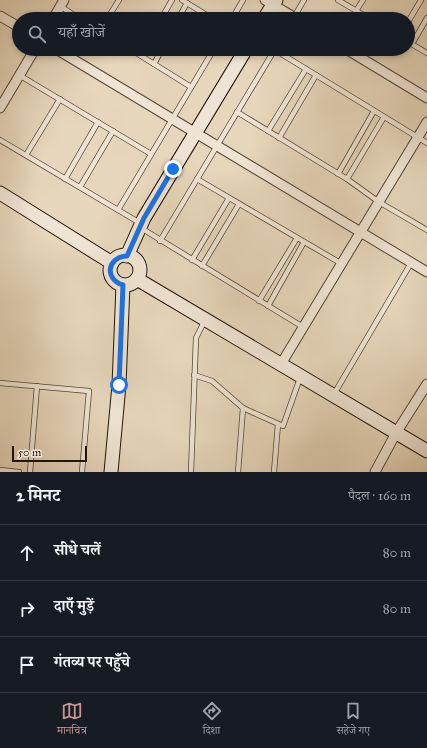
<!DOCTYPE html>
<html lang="hi">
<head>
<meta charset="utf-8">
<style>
	:root { --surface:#171b24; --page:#20242c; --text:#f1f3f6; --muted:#9ea1a6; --line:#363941; --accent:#c59692 }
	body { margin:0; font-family:"IM FELL Great Primer","Noto Serif Devanagari",serif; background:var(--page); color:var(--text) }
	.scale { position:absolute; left:12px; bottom:10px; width:75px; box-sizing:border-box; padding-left:4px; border:2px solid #231506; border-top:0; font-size:11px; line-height:14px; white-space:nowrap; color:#231506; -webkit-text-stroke:3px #efe4d3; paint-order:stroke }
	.stop { position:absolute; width:12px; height:12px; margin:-9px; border:3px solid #1a73e8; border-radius:50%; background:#fff }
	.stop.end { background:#1a73e8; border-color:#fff; box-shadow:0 1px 4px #0008 }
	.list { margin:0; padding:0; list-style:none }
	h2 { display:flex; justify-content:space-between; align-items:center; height:52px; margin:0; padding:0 16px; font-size:17px }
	h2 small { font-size:13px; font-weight:400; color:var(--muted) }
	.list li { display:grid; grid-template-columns:26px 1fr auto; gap:12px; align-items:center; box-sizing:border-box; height:56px; padding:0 16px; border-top:1px solid var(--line) }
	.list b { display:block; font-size:15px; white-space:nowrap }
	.list em { font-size:13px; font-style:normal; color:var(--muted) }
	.icon { flex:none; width:22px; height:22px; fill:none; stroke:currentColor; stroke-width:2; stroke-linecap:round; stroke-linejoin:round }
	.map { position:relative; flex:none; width:427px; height:472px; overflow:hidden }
	.search { position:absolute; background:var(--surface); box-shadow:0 2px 6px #0003; left:12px; right:12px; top:12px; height:44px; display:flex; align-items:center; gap:10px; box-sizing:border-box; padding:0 14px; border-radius:22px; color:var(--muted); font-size:15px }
	.sheet { height:220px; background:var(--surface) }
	nav { display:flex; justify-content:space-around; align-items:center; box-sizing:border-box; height:56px; border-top:1px solid var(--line); background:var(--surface); font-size:11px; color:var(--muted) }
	nav a { display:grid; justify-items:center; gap:2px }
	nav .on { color:var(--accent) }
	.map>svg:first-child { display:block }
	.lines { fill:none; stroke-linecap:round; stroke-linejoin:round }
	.lane-casing { stroke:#544533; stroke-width:6 }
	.street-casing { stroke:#544533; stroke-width:11 }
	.secondary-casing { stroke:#231506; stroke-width:15 }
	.lane { stroke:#efe4d3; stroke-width:4.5 }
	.street { stroke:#efe4d3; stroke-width:9 }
	.secondary { stroke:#efe4d3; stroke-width:13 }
	.route { stroke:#1a73e8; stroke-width:5 }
</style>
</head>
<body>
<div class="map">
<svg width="427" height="472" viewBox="0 0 427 472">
	<rect width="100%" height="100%" fill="#e6d6bb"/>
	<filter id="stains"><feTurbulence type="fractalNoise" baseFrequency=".005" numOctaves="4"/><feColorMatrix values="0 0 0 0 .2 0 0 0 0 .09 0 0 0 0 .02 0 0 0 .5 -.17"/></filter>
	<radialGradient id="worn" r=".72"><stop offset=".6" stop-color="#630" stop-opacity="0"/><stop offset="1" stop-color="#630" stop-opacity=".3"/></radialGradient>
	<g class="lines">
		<!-- lane casing -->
		<g class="lane-casing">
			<g id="lane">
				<path d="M182 0 213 19"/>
				<path d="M338 0 370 19"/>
				<path d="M60 6 80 19"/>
				<path d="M356 11 363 0"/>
				<path d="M294 17 304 0"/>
				<path d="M107 19 119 0"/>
				<path d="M161 19 172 0"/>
				<path d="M178 19 187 3"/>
				<path d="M232 19 243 0"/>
				<path d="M408 22 421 0"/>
				<path d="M408 42 427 53"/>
				<path d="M412 44 427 18"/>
				<path d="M130 49 191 87"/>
				<path d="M275 50 427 143"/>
				<path d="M154 64 162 49"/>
				<path d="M19 75 151 154"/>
				<path d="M237 112 347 179 379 202 427 230"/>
				<path d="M268 131 306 69"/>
				<path d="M279 138 316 75"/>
				<path d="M0 140 140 223"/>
				<path d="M26 155 60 99"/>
				<path d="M338 174 374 111"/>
				<path d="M65 179 98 122"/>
				<path d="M197 179 342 264"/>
				<path d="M347 179 384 117"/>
				<path d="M80 187 113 131"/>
				<path d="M118 210 214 49"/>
				<path d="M141 228 303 327"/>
				<path d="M160 241 275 49"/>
				<path d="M192 260 229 198"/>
				<path d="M202 266 239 204"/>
				<path d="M259 301 297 238"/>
				<path d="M268 306 304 242"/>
				<path d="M194 375 212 381 243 408 283 426 300 378"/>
				<path d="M0 383 89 391 82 472"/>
				<path d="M334 394 411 263"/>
				<path d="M0 470 19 472"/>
				<path d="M30 472 37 386"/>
				<path d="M191 472 196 338 205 320"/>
				<path d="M238 472 243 408"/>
				<path d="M274 472 278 424"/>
			</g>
		</g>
		<!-- street casing -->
		<g class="street-casing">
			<g id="street">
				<path d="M265 0 297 19"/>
				<path d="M0 16 19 27"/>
				<path d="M53 19 64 0"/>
				<path d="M56 49 427 272"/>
				<path d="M346 49 427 98"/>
				<path d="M0 108 35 49"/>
				<path d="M281 364 427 122"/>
				<path d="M375 472 396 433 427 384"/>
			</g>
		</g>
		<!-- secondary casing -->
		<g class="secondary-casing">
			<g id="secondary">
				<path d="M264 19 276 0"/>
				<path d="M0 193 112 263"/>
				<circle cx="125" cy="270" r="15"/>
				<path d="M127 256 144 218 246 49"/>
				<path d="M137 279 427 451"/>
				<path d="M111 472 119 385 123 285"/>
			</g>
		</g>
		<!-- lane -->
		<use href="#lane" class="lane"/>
		<!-- street -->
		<use href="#street" class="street"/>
		<!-- secondary -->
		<use href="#secondary" class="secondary"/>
	</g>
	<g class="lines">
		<!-- route -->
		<path class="route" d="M119 385 123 285C104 279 107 257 127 256L144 218 173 169"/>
	</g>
	<rect width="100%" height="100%" filter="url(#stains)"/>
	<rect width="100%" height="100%" fill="url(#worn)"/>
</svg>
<div class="scale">50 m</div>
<div class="stop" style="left:119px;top:385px"></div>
<div class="stop end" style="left:173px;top:169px"></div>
<div class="search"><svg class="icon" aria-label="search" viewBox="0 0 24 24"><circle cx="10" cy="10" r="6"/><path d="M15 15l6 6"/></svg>यहाँ खोजें</div>
</div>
<section class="sheet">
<h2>2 मिनट<small>पैदल · 160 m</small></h2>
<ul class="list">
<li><svg class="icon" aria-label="ahead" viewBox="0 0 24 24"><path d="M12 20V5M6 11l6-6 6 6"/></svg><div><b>सीधे चलें</b></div><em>80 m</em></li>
<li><svg class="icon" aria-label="right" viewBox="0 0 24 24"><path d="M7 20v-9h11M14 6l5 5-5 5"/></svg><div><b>दाएँ मुड़ें</b></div><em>80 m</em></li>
<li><svg class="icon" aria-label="arrive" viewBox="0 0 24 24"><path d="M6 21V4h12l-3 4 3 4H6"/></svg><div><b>गंतव्य पर पहुँचे</b></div></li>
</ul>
</section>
<nav>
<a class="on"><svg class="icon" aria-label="map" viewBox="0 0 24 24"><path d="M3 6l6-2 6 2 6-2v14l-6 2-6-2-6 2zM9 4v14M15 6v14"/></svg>मानचित्र</a>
<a><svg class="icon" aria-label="directions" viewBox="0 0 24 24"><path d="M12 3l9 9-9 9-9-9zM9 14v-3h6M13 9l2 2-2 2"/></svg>दिशा</a>
<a><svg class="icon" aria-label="saved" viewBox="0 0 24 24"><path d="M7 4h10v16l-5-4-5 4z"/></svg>सहेजे गए</a>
</nav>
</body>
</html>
